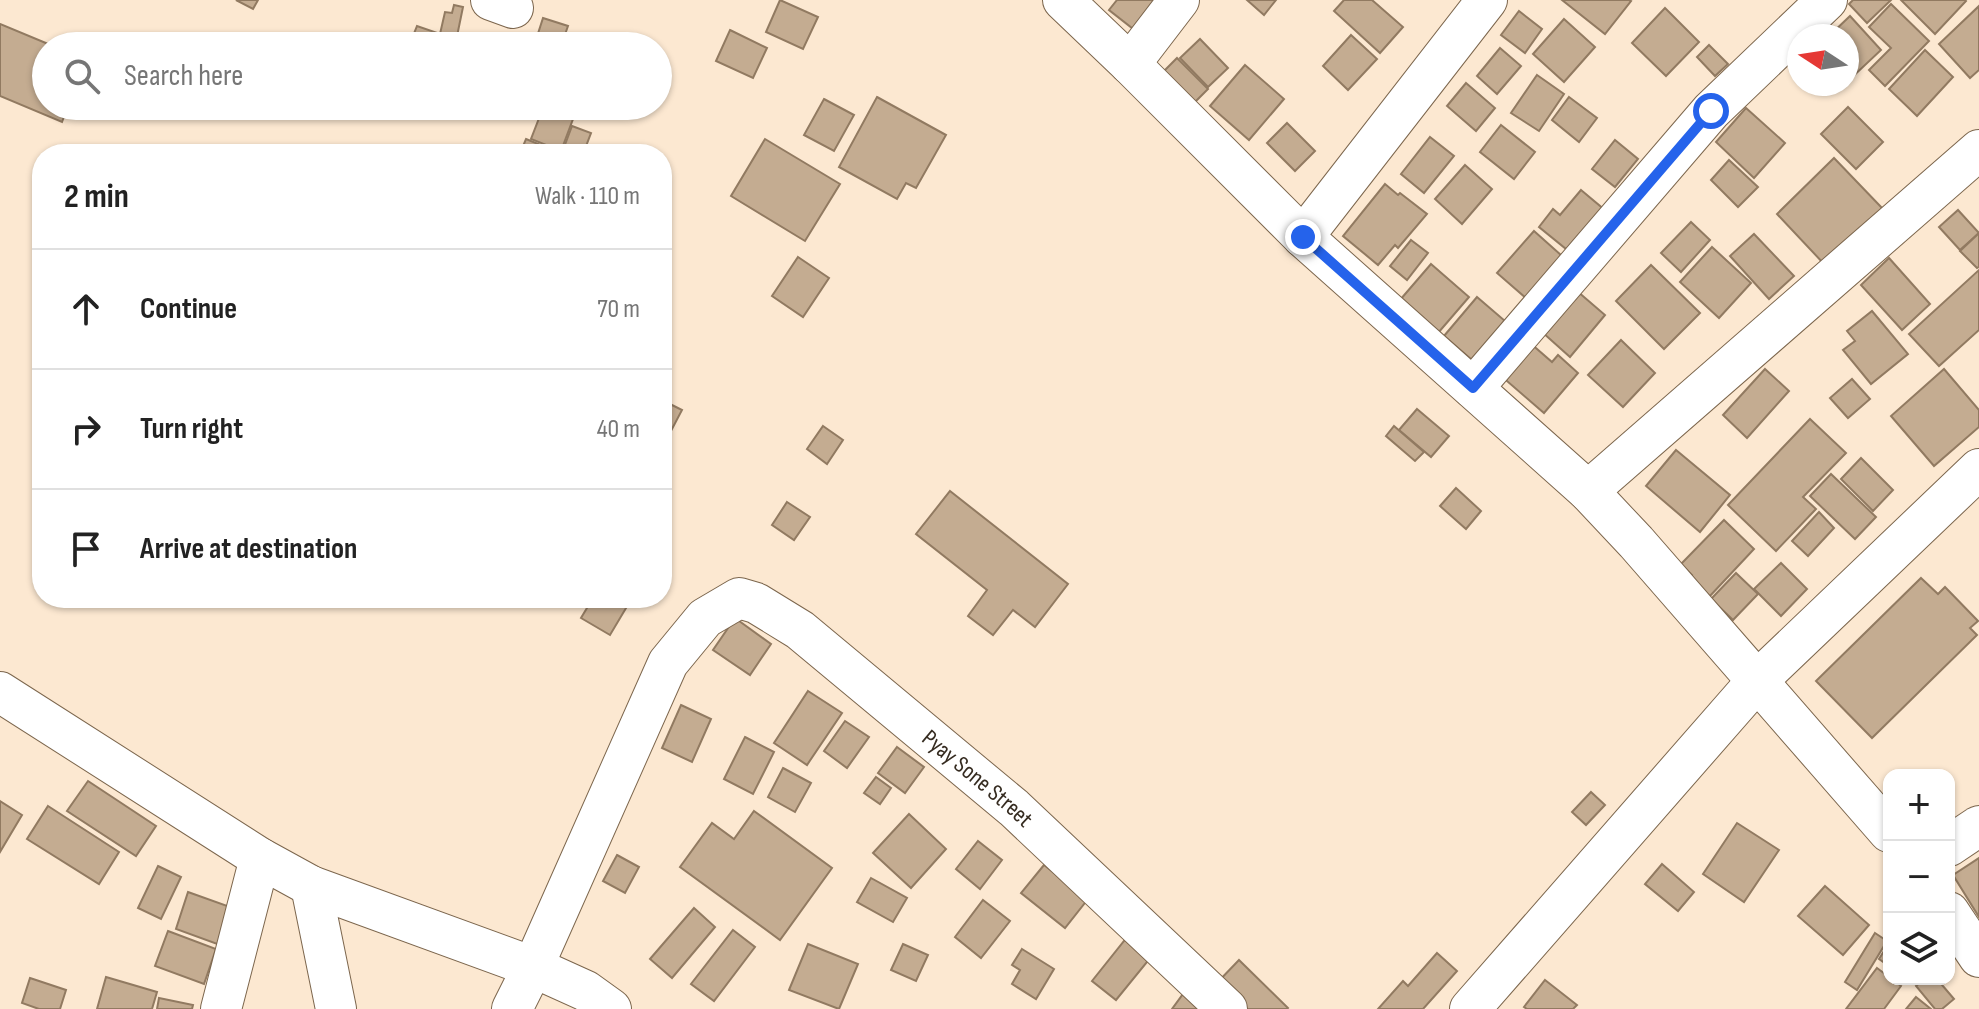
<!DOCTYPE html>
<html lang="en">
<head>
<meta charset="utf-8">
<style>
	:root { --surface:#fff; --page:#f2f2f2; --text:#222; --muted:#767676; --line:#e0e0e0 }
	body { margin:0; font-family:"Sofia Sans Condensed",sans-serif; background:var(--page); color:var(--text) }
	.controls { position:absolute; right:24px; bottom:24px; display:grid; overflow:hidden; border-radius:16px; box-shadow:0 2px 6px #0004 }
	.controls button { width:72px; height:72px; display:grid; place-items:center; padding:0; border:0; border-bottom:2px solid var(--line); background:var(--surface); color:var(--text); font:40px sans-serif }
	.compass { position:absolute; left:1787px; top:24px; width:72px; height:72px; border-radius:50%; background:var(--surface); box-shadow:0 2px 6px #0004; rotate:282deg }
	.stop { position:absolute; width:24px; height:24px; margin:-18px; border:6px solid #2563eb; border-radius:50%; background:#fff }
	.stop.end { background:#2563eb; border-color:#fff; box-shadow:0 2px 8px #0008 }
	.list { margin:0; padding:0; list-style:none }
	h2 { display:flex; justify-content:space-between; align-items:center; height:104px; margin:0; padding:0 32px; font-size:34px }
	h2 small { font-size:26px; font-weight:400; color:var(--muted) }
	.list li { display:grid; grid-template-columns:52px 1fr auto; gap:24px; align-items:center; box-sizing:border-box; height:120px; padding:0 32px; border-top:2px solid var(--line) }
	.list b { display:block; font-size:30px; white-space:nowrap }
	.list em { font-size:26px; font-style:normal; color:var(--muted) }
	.icon { flex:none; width:44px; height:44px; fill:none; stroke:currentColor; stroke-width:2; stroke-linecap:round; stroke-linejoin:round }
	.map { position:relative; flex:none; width:1979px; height:1009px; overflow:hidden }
	.search { position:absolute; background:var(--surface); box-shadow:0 2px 6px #0004; left:32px; top:32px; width:640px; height:88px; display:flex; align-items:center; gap:20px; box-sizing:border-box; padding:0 28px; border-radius:44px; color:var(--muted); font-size:30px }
	.panel { position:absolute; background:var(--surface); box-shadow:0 2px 6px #0004; left:32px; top:144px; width:640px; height:464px; border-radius:32px }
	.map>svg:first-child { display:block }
	.building { fill:#c4ac91; stroke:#917a61; stroke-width:2 }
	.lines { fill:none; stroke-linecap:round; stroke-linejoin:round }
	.minor-casing { stroke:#7c664d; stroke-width:42 }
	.minor { stroke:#fff; stroke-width:40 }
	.route { stroke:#2563eb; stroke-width:10 }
	.labels { text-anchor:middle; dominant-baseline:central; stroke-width:7; stroke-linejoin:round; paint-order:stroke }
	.street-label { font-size:24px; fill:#362c21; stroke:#fff }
</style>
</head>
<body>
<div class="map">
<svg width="1979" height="1009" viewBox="0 0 1979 1009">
	<rect width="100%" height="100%" fill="#fce8d1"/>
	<!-- building -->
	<g class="building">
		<path d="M236 0H258L253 9Z"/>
		<path d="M780 0 818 17 803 49 766 32Z"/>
		<path d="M1117 0H1176L1146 39 1109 10Z"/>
		<path d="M1247 0H1276L1264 15Z"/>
		<path d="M1344 0H1372L1403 27 1380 53 1334 11Z"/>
		<path d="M1562 0H1629L1631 1 1605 34Z"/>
		<path d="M1853 0H1891L1867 23 1849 4Z"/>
		<path d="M1901 0H1965L1966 1 1935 34Z"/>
		<path d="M1891 4 1929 41 1885 86 1869 70 1891 48 1869 27Z"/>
		<path d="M454 5 463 7 455 46H409L417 26 440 34 445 12 452 13Z"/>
		<path d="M1979 6V70L1970 78 1939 44Z"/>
		<path d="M1665 8 1699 42 1666 76 1632 43Z"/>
		<path d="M1519 11 1542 29 1525 53 1501 35Z"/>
		<path d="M1850 16 1881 50 1847 82V36H1829Z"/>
		<path d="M543 18 568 26 561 46H534Z"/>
		<path d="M1564 19 1595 47 1564 82 1533 54Z"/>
		<path d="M0 24 53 46H46V106H68L62 122 0 96Z"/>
		<path d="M730 30 767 48 753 78 716 61Z"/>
		<path d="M1351 35 1377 59 1348 90 1323 66Z"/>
		<path d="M1200 39 1228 68 1208 87 1180 58Z"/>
		<path d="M1709 45 1728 64 1715 76 1697 57Z"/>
		<path d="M1500 48 1521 66 1497 94 1477 76Z"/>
		<path d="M1925 50 1953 77 1917 116 1889 89Z"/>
		<path d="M1177 58 1208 89 1195 102 1164 71Z"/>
		<path d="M1245 65 1284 99 1249 140 1210 106Z"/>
		<path d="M1537 75 1564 94 1539 131 1511 113Z"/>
		<path d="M1466 83 1495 108 1476 131 1447 106Z"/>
		<path d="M877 97 946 135 916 188 906 183 897 199 839 167Z"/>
		<path d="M1569 97 1597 118 1579 142 1552 120Z"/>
		<path d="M824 99 854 115 834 151 804 135Z"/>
		<path d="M1848 107 1883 142 1856 169 1821 134Z"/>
		<path d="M543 108 573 119 561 151 531 139Z"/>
		<path d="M1746 108 1785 143 1754 178 1716 142Z"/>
		<path d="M1287 123 1315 151 1295 171 1267 143Z"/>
		<path d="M1501 125 1535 152 1514 179 1480 152Z"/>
		<path d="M572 126 591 133 583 154H574L563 150Z"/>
		<path d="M1430 137 1454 156 1424 193 1401 174Z"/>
		<path d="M526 139 548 148 545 154H528L521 151Z"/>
		<path d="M765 139 840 184 805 241 731 196Z"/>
		<path d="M1615 140 1638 159 1615 187 1592 169Z"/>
		<path d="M1834 158 1883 209 1825 265 1777 214Z"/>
		<path d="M1729 160 1758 187 1738 207 1711 180Z"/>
		<path d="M1465 165 1492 189 1462 224 1435 199Z"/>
		<path d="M1385 184 1398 195 1400 193 1427 214 1398 248 1395 245 1378 265 1343 236Z"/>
		<path d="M1581 190 1606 211 1571 253 1539 227 1553 209 1560 215Z"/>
		<path d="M1958 210 1979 233 1960 250 1939 227Z"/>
		<path d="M1691 222 1710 240 1681 272 1661 253Z"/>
		<path d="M1534 231 1571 264 1534 305 1497 273Z"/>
		<path d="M1979 233V267L1977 268 1960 251Z"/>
		<path d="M1754 234 1794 276 1769 299 1730 256Z"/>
		<path d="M1411 240 1428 253 1407 280 1390 266Z"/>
		<path d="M1712 247 1751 283 1719 318 1680 282Z"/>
		<path d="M798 257 829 278 803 317 772 296Z"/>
		<path d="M1889 258 1930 304 1902 330 1861 285Z"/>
		<path d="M1431 264 1469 297 1438 333 1400 300Z"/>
		<path d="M1651 265 1700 313 1664 349 1616 301Z"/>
		<path d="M1979 270V330L1939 366 1909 334Z"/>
		<path d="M1577 291 1605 315 1570 357 1542 332Z"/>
		<path d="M1477 297 1512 327 1479 366 1444 336Z"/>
		<path d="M1872 311 1908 354 1871 384 1843 350 1855 341 1847 331Z"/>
		<path d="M1621 340 1655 373 1623 407 1588 375Z"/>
		<path d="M1529 342 1552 362 1558 355 1578 373 1544 413 1500 375Z"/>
		<path d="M1765 369 1789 391 1747 438 1723 415Z"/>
		<path d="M1944 369 1979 410V427L1934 466 1891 416Z"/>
		<path d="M1852 379 1870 399 1848 418 1830 398Z"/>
		<path d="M662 400 682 410 662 448Z"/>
		<path d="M1417 409 1449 436 1431 457 1399 430Z"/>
		<path d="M1810 419 1846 453 1803 497 1816 509 1776 551 1728 505Z"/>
		<path d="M823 426 843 440 827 464 807 449Z"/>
		<path d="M1394 426 1424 452 1415 461 1386 436Z"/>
		<path d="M1676 450 1730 495 1700 532 1646 486Z"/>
		<path d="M1861 458 1893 490 1873 511 1841 479Z"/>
		<path d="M1831 474 1876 517 1855 539 1810 496Z"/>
		<path d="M1456 488 1481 511 1466 529 1440 506Z"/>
		<path d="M950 491 1068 584 1035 627 1013 610 993 635 968 616 987 590 916 534Z"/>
		<path d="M787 502 810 517 794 540 772 525Z"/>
		<path d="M1819 512 1834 528 1808 556 1792 541Z"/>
		<path d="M1724 520 1754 549 1709 597 1689 579 1692 575 1681 564Z"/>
		<path d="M1781 563 1807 589 1781 616 1754 589Z"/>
		<path d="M1736 573 1758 594 1733 620 1711 599Z"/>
		<path d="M1921 578 1938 594 1945 587 1978 621 1970 628 1977 635 1872 738 1816 681Z"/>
		<path d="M593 598H632L610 635 581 618Z"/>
		<path d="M735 618 771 644 750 675 713 650Z"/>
		<path d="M808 691 842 713 807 765 774 743Z"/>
		<path d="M681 705 711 719 692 762 662 748Z"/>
		<path d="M845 721 869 737 847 768 824 751Z"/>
		<path d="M745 737 774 752 753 794 724 779Z"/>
		<path d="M897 747 924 767 905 793 878 773Z"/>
		<path d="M783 768 811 783 795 812 768 797Z"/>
		<path d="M876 777 891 788 880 804 864 793Z"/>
		<path d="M88 781 156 826 136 856 67 811Z"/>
		<path d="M1591 792 1605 805 1586 825 1572 812Z"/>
		<path d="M0 801 22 815 0 852Z"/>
		<path d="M48 806 119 852 99 884 27 839Z"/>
		<path d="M754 811 832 868 780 940 680 867 712 823 734 839Z"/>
		<path d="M909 814 946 849 911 888 873 853Z"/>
		<path d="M1737 823 1779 850 1744 902 1703 874Z"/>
		<path d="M978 841 1002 860 980 889 956 869Z"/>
		<path d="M617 855 639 867 625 893 603 881Z"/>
		<path d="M1979 858V917L1953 875Z"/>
		<path d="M1662 864 1694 892 1678 911 1645 884Z"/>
		<path d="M1044 865 1088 899 1065 928 1021 893Z"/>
		<path d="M158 866 181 877 161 919 138 908Z"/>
		<path d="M871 878 907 898 893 922 857 902Z"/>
		<path d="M1825 886 1869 925 1843 955 1798 916Z"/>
		<path d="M188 892 233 908 220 945 176 929Z"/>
		<path d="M983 900 1010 921 981 958 955 937Z"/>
		<path d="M694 908 715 927 672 978 650 959Z"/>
		<path d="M733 930 755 947 714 1001 691 984Z"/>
		<path d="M168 931 216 949 204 984 155 966Z"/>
		<path d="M1132 931 1156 951 1116 1000 1092 981Z"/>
		<path d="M1875 933 1887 941 1857 990 1845 982Z"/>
		<path d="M1889 943V966L1879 959Z"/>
		<path d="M808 944 858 964 839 1009 789 990Z"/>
		<path d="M903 944 928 955 916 981 891 970Z"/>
		<path d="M1022 949 1054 969 1036 999 1012 984 1020 970 1012 965Z"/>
		<path d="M1437 953 1457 971 1423 1009H1378L1403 981 1408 986Z"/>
		<path d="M1239 960 1288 1008 1287 1009H1236L1213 987Z"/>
		<path d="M1877 968 1901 986 1884 1009H1846Z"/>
		<path d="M106 977 157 992 152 1009H97Z"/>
		<path d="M30 978 66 990 60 1009H39L22 1003Z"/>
		<path d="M1925 979H1937L1954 999 1942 1009H1935L1916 986Z"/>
		<path d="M1545 980 1577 1005 1573 1009H1527L1524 1007Z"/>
		<path d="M1191 983 1210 1009H1172Z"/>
		<path d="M1916 997 1931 1009H1906Z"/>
		<path d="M159 998 193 1005 192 1009H157Z"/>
	</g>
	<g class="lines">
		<!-- minor casing -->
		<g class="minor-casing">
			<g id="minor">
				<path d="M491 0 513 8"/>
				<path d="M1063 0 1130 64 1303 237 1588 491 1636 542 1889 832"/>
				<path d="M1130 64 1179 0"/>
				<path d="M1303 237 1487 0"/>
				<path d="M1473 388 1711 111 1827 0"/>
				<path d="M1588 491 1979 150"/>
				<path d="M0 692 260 858 311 886 533 967 586 991 611 1009"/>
				<path d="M1949 846 1979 826"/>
				<path d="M311 886 336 1009"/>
				<path d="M1949 912 1979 957"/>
				<path d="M221 1009 260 858"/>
				<path id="s1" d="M512 1009 533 967 668 663 705 618 739 598 756 603 800 630 1014 808 1227 1009"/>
				<path d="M1470 1009 1757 681 1979 469"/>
			</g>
		</g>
		<!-- minor -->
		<use href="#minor" class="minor"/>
	</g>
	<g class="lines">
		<!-- route -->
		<path class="route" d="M1303 237 1473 388 1711 111"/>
	</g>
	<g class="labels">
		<!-- street labels -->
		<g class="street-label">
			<text stroke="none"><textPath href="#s1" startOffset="778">Pyay Sone Street</textPath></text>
		</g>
	</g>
</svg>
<div class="controls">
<button>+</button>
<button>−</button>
<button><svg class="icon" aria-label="layers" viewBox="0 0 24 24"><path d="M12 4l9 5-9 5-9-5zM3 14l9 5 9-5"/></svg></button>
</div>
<svg class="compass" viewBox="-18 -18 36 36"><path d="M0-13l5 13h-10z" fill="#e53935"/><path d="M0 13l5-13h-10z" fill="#767676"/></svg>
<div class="stop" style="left:1711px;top:111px"></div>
<div class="stop end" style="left:1303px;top:237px"></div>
<div class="search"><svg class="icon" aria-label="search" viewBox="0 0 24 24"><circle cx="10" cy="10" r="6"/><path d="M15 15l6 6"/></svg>Search here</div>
<section class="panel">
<h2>2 min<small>Walk · 110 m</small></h2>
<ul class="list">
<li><svg class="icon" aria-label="ahead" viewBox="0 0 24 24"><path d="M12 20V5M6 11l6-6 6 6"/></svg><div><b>Continue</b></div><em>70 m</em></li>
<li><svg class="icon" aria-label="right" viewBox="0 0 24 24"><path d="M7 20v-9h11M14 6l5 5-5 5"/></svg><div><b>Turn right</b></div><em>40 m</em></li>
<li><svg class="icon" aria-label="arrive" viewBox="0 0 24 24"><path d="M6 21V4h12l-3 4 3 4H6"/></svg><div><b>Arrive at destination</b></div></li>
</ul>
</section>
</div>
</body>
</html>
